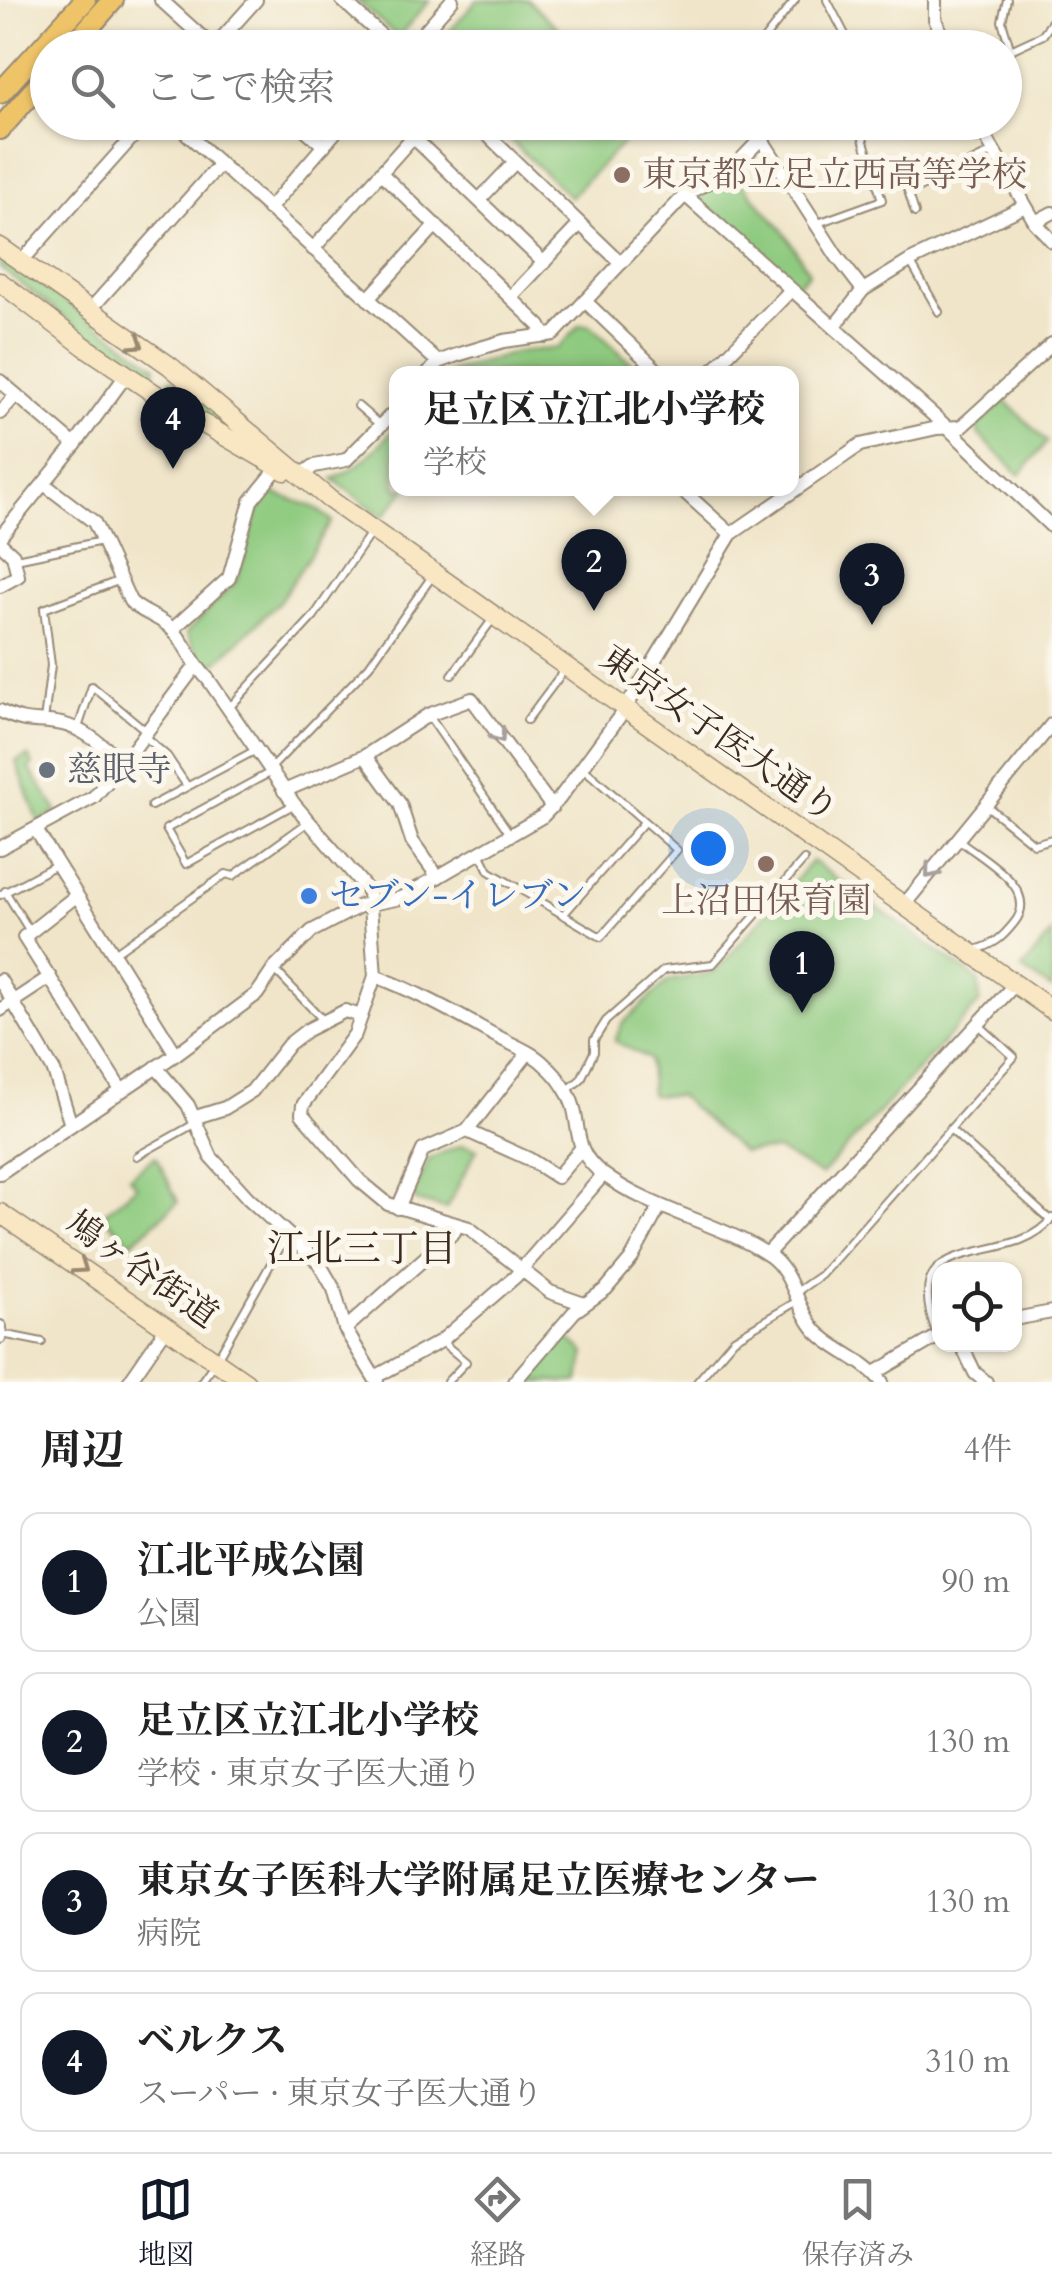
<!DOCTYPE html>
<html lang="ja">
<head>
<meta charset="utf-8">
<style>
	:root { --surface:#fff; --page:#f6f6f6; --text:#222; --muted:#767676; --line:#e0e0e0; --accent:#111827 }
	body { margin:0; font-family:Cardo,"Noto Serif JP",serif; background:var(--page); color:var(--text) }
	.controls { position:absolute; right:30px; bottom:30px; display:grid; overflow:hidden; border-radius:20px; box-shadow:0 2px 8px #0004 }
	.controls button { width:90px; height:90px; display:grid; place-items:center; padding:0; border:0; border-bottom:2px solid var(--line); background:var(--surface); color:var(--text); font:50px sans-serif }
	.you { position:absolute; left:708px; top:848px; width:35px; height:35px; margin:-25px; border:8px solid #fff; border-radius:50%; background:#1a73e8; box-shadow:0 0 0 15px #1a73e833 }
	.badge { display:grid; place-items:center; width:65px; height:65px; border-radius:50%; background:var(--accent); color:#fff; font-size:32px; font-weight:700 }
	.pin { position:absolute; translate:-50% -82px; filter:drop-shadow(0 2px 5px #0008) }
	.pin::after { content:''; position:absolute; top:52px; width:35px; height:30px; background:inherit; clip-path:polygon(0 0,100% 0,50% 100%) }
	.popup { position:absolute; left:389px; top:366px; width:410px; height:130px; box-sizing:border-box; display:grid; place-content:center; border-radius:20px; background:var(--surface); filter:drop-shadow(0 2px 8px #0005); font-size:32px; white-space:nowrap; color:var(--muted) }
	.popup b { font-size:38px; color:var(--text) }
	.popup::after { content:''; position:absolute; left:50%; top:100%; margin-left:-20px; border:20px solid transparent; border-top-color:var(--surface) }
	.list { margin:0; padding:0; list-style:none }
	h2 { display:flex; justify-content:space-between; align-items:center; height:130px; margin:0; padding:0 40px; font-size:42px }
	h2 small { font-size:32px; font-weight:400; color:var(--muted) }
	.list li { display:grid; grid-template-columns:65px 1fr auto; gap:30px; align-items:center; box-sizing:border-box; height:140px; margin:0 20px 20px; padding:0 20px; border:2px solid var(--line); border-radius:20px }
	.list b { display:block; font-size:38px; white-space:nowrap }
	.list p { margin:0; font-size:32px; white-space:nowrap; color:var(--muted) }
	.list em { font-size:32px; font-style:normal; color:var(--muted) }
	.icon { flex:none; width:55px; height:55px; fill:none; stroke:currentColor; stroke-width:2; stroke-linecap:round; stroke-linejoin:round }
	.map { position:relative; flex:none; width:1052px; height:1382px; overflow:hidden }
	.search { position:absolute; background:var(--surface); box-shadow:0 2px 8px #0004; left:30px; right:30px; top:30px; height:110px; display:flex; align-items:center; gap:25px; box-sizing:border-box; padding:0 35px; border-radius:55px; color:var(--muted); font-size:38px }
	.sheet { height:770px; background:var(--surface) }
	nav { display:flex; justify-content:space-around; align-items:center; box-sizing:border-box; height:140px; border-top:2px solid var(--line); background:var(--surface); font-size:28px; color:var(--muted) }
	nav a { display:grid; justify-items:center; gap:5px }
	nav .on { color:var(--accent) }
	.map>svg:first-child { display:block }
	.green { fill:#8eca7f; stroke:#647a4e; stroke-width:2.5 }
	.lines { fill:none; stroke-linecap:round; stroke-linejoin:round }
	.lane-casing { stroke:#968874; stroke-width:10 }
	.street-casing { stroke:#968874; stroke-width:16 }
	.secondary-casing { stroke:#968874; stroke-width:21 }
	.primary-casing { stroke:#968874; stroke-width:24 }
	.lane { stroke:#fff; stroke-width:6 }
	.street { stroke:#fff; stroke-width:12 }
	.secondary { stroke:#f9e7c3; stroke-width:18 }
	.primary { stroke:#efc469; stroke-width:20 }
	.oneway { stroke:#9a8870 }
	.oneway2 { stroke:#a79f9a }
	.education-dot { fill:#8d6e63; stroke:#fbf7ec; stroke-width:4 }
	.worship-dot { fill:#6b7280; stroke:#fbf7ec; stroke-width:4 }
	.shop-dot { fill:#3f7fe0; stroke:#fbf7ec; stroke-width:4 }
	.labels { text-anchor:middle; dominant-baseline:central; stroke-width:10; stroke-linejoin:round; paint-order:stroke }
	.education-label { font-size:35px; fill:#785e54; stroke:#fbf7ec; text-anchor:start }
	.street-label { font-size:35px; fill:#3b2a1e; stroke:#fbf7ec }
	.worship-label { font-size:35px; fill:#5b616d; stroke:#fbf7ec; text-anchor:start }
	.shop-label { font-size:35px; fill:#366cbe; stroke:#fbf7ec; text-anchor:start }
	.neighbourhood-label { font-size:38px; fill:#3b2a1e; stroke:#fbf7ec }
</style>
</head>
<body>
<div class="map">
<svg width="1052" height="1382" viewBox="0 0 1052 1382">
	<rect width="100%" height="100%" fill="#fbf7ec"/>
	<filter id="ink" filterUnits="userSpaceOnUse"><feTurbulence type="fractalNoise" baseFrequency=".01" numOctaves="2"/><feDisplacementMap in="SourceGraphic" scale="20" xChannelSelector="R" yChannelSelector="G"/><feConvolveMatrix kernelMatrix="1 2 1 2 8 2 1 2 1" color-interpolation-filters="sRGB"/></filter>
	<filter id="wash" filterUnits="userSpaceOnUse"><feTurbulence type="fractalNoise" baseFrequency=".0048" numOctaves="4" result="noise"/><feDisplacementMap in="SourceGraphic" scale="40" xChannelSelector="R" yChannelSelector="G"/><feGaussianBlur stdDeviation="2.25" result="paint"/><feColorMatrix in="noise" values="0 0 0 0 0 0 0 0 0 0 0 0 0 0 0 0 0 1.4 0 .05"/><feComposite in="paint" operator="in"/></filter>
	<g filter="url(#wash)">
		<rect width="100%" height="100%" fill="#f0e5c9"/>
		<!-- green -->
		<g class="green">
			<path d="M356 0H430L398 37Z"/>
			<path d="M477 0H528L578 47H436Z"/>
			<path d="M492 123H642L570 197Z"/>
			<path d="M736 176 787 236 809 272 795 287 701 202V194Z"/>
			<path d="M0 255 156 366 154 376 144 379C95 343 49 304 0 268Z"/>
			<path d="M580 325H590L642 373H447L517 352 558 348Z"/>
			<path d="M172 379 182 382 265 453 168 394 166 385Z"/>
			<path d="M1005 400 1047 442 1020 475 978 434 977 426Z"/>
			<path d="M396 427V488L406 489 383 517 333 479C360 468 377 448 396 427Z"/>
			<path d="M269 492 314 507 332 521 279 602 211 668 200 658 186 633 236 582 259 507Z"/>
			<path d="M29 756 33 764 29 768 57 811 39 823 16 761Z"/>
			<path d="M812 861 978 980 980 1002 821 1175 777 1150 742 1152 679 1096 651 1095 649 1059 615 1041 622 1024 668 981 715 972Z"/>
			<path d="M1052 933V989L1022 969Z"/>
			<path d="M462 1145 477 1149 446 1209 416 1201 413 1196 430 1158Z"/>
			<path d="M156 1156 178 1202 132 1243 102 1215 137 1186 129 1177Z"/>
			<path d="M567 1337 585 1353 579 1382H528Z"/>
		</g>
	</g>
	<g filter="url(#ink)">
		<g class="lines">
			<!-- lane casing -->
			<g class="lane-casing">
				<g id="lane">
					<path d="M827 0 852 48"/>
					<path d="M1007 0 1002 21 1011 51"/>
					<path d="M757 48 795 0"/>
					<path d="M1004 53 1043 35 1052 21"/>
					<path d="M905 181 915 213"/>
					<path d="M909 193 992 152"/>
					<path d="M818 223 882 200 858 122"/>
					<path d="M910 261 939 312"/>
					<path d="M358 406 380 425"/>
					<path d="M16 559 102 541"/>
					<path d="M452 675 492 620"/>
					<path d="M229 708 314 616 372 531"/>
					<path d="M429 716 510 834"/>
					<path d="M527 720 565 669"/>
					<path d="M44 721 51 665 44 609 118 581"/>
					<path d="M78 728 92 686 145 730"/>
					<path d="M144 736 167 756 187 786"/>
					<path d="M271 768 369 666 433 575"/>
					<path d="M271 772 166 829 186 864 293 805"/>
					<path d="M151 806 256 750"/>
					<path d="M987 806 1034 844 1052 839"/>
					<path d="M959 840C981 858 1042 889 1014 923 1002 938 994 945 975 950"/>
					<path d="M480 853 489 871 601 937 677 850 583 768"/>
					<path d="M5 891 29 930"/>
					<path d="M0 895 56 865"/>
					<path d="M563 915 644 822"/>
					<path d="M113 954 226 874 233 876 307 823"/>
					<path d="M275 970 325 1022"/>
					<path d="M568 1090 581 1079 594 1052V1040L606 1021 664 970 713 964 804 860"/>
					<path d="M950 1129 1050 1220"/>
					<path d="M137 1156 196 1123"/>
					<path d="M795 1293 821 1275 1014 1057 979 1025"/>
					<path d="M2 1334 42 1342"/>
					<path d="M937 1335C894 1224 1011 1272 1052 1218"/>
					<path d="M442 1342 466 1362 447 1382"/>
					<path d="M201 1382 216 1361 287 1235"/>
					<path d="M697 1382 734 1339 799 1300"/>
				</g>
			</g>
			<!-- street casing -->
			<g class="street-casing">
				<g id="street">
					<path d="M161 0 214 48"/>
					<path d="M342 0 395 48"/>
					<path d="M935 0V19L946 48"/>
					<path d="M213 48 256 0"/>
					<path d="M410 48 452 0"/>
					<path d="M174 122 438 362"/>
					<path d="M297 122 324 146"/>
					<path d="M474 122 621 263"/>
					<path d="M977 122 1035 222 1052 241"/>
					<path d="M413 137 544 263"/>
					<path d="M761 138 836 255 863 290"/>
					<path d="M381 173 540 326 545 336"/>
					<path d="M685 195 949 429 1052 527"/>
					<path d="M479 200 515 162"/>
					<path d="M269 209 344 122"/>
					<path d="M1035 222 1052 213"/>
					<path d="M313 249 426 122"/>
					<path d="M21 262 146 122"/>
					<path d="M511 297 580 224"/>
					<path d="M368 299 436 225"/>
					<path d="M585 301 661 374"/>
					<path d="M89 311 220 164"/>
					<path d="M834 327 863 290 910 261 1025 206"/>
					<path d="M428 374 438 362 457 355 504 341 554 334 685 195 732 169 777 122"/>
					<path d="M709 374 790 291"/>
					<path d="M0 381 75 445"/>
					<path d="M0 413 16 395"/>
					<path d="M300 476 314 466 346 460 396 410"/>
					<path d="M44 484 94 522 130 601C141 613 158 616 170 627 185 641 192 664 208 679L294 804 369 892 375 976C418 992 458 1015 498 1037 513 1045 532 1052 544 1064 551 1070 559 1079 564 1087 586 1118 566 1147 603 1174 652 1211 716 1221 767 1254 794 1271 796 1309 816 1331 835 1351 864 1359 882 1382"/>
					<path d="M680 488 731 534"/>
					<path d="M0 537 75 445 127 374"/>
					<path d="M0 543 13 555 18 576 0 586"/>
					<path d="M173 629 229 578 251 501 277 469"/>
					<path d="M0 711C30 726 34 718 62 724 85 729 105 748 124 762"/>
					<path d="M365 756 400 804 412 841 438 877"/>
					<path d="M284 791 365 756 428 715 472 699 552 807"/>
					<path d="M36 830 176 1054"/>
					<path d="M0 848 94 797 124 762 195 667"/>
					<path d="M76 896 24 937 121 1090"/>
					<path d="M904 905 1052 724"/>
					<path d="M375 976 355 1034 303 1105 302 1114 359 1180 388 1204 469 1228 550 1292 584 1304"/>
					<path d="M0 980 54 1071 71 1125"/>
					<path d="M0 1010 50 977"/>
					<path d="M156 1067 188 1105 211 1157 248 1198 319 1263 334 1289 345 1329 377 1382"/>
					<path d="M196 1117 225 1108 252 1091 289 1044 307 1030 345 1011 361 1016"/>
					<path d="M467 1131 528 1053"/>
					<path d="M0 1173 176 1054 257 994 274 969 312 931 360 906 401 898 543 816 559 799 625 709 731 534 860 445 937 428 961 427 1052 344"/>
					<path d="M398 1208 423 1150 467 1131 529 1159 557 1177 580 1150"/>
					<path d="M767 1254 1015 984"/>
					<path d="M1014 1319 1052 1312"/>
					<path d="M0 1327V1337"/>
					<path d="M345 1329 454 1232 457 1225"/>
					<path d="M961 1344 975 1373 986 1382"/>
					<path d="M875 1373 940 1335"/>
					<path d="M375 1377 441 1341 515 1277 603 1175"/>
					<path d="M129 1382 167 1327"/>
					<path d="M514 1382 574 1312 606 1289 632 1258 660 1206"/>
				</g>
			</g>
			<!-- secondary casing -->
			<g class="secondary-casing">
				<g id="secondary">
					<path d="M0 247 170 366 329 499 1052 1010"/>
					<path d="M0 282 84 346 176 408 285 471"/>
					<path d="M0 1213 246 1382"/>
				</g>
			</g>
			<!-- primary casing -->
			<g class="primary-casing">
				<g id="primary">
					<path d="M71 48 113 0"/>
					<path d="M0 93 85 0"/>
					<path d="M0 129 48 74"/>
				</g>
			</g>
			<!-- lane -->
			<use href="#lane" class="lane"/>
			<!-- street -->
			<use href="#street" class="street"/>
			<!-- secondary -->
			<use href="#secondary" class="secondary"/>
			<!-- primary -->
			<use href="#primary" class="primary"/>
		</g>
		<!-- one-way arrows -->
		<defs><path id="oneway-chevron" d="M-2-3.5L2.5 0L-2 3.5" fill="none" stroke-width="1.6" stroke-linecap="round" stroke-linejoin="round" transform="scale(2.5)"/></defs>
		<g class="oneway">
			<use href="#oneway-chevron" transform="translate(137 343) rotate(34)"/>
			<use href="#oneway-chevron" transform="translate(81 1267) rotate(35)"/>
		</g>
		<g class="oneway2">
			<use href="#oneway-chevron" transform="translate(499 736) rotate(54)"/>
			<use href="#oneway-chevron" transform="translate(931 872) rotate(130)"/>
		</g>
	</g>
	<!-- markers -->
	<g class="education-dot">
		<circle cx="622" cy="175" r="10"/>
		<circle cx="766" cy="864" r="10"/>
	</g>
	<circle class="worship-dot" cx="47" cy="770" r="10"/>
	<circle class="shop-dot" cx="309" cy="896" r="10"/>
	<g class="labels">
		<!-- education labels -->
		<g class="education-label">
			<text x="642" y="175">東京都立足立西高等学校</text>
			<text x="766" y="901" text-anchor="middle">上沼田保育園</text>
		</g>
		<!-- street labels -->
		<g class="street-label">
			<text transform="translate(719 734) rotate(35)">東京女子医大通り</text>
			<text transform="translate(142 1270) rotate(35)">鳩ヶ谷街道</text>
		</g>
		<!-- worship labels -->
		<g class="worship-label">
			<text x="67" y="770">慈眼寺</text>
		</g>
		<!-- shop labels -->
		<g class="shop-label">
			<text x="329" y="896">セブン-イレブン</text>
		</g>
		<!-- neighbourhood labels -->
		<g class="neighbourhood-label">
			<text x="362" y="1249">江北三丁目</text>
		</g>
	</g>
</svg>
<div class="controls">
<button><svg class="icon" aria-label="locate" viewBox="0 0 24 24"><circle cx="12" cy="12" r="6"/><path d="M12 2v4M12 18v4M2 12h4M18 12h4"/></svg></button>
</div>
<div class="you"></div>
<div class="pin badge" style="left:802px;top:1013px">1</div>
<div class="pin badge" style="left:594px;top:611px">2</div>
<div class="popup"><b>足立区立江北小学校</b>学校</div>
<div class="pin badge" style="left:872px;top:625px">3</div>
<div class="pin badge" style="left:173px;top:469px">4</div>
<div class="search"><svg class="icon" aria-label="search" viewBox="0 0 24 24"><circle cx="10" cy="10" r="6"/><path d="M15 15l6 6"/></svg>ここで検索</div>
</div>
<section class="sheet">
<h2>周辺<small>4件</small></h2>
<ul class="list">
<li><span class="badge">1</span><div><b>江北平成公園</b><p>公園</p></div><em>90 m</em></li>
<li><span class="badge">2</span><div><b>足立区立江北小学校</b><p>学校 · 東京女子医大通り</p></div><em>130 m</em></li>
<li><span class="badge">3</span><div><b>東京女子医科大学附属足立医療センター</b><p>病院</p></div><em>130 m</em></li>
<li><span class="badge">4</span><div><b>ベルクス</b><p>スーパー · 東京女子医大通り</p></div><em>310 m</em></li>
</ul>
</section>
<nav>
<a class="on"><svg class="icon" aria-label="map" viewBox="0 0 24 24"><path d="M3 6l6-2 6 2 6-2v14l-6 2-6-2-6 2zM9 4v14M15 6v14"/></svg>地図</a>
<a><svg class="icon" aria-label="directions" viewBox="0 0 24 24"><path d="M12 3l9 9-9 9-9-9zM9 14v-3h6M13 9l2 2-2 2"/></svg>経路</a>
<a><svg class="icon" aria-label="saved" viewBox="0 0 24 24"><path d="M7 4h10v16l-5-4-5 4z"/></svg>保存済み</a>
</nav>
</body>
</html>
